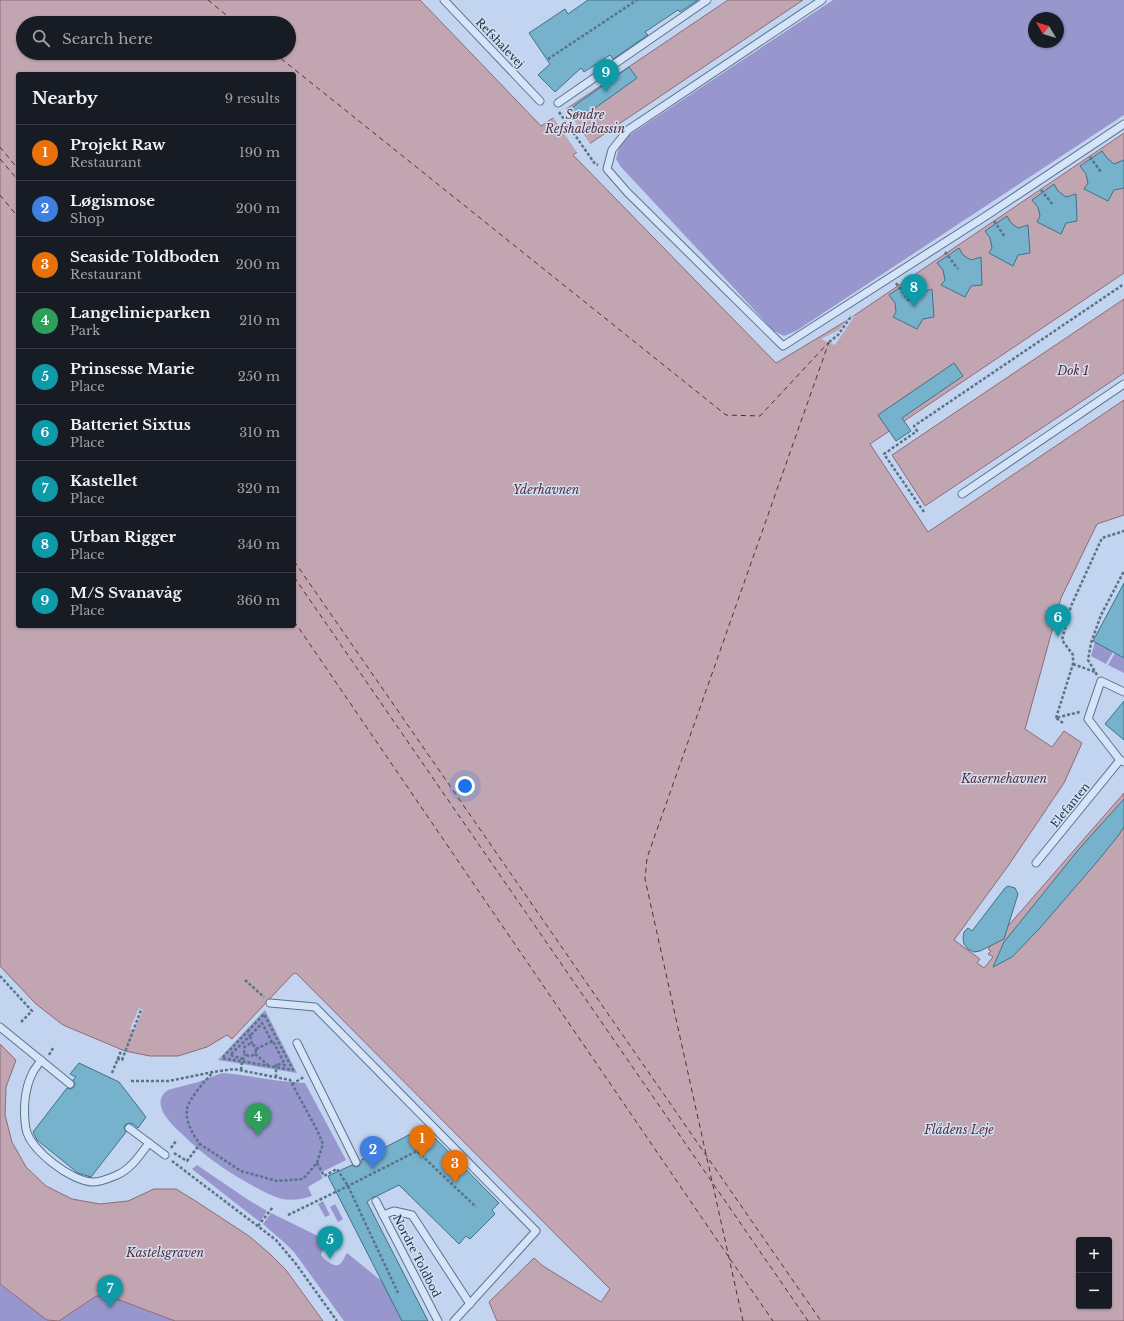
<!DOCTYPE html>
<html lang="en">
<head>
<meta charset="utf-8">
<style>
	:root { --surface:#171b24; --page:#20242c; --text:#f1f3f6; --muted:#9ea1a6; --line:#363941; --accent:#7c3aed }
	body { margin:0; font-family:"Libre Baskerville",serif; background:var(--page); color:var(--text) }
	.controls { position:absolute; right:12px; bottom:12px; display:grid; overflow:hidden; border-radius:4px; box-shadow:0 1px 3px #0004 }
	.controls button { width:36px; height:36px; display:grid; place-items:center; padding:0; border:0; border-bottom:1px solid var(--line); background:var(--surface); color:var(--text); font:20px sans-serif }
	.compass { position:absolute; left:1028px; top:12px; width:36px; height:36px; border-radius:50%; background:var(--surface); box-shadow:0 1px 3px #0004; rotate:308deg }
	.you { position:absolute; left:465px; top:786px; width:14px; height:14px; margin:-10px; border:3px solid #fff; border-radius:50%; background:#1a73e8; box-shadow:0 0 0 6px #1a73e833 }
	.badge { display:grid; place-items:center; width:26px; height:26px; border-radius:50%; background:var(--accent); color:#fff; font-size:13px; font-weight:700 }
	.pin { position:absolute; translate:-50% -33px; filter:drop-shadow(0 1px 2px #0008) }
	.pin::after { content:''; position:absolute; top:21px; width:14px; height:12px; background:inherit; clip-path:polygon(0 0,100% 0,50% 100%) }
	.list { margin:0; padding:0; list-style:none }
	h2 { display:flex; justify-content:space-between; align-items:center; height:52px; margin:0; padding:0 16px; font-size:17px }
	h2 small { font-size:13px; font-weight:400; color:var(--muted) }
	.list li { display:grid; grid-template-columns:26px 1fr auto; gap:12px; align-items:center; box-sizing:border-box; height:56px; padding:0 16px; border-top:1px solid var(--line) }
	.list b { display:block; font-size:15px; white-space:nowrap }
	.list p { margin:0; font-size:13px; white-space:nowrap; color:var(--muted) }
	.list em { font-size:13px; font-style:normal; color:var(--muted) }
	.icon { flex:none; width:22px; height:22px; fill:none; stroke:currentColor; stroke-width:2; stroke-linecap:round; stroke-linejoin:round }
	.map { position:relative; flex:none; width:1124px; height:1321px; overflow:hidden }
	.search { position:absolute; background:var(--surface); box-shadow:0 1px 3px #0004; left:16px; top:16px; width:280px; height:44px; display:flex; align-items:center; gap:10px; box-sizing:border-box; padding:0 14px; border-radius:22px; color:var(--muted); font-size:15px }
	.panel { position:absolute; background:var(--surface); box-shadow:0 1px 3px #0004; left:16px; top:72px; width:280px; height:556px; border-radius:4px }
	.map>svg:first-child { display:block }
	.green { fill:#9796cd; fill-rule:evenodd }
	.water { fill:#c1a5b0; stroke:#8f6b78; fill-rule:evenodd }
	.pier { fill:#c2d4ef }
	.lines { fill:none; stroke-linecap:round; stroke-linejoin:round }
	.ferry { stroke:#582c34; stroke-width:1; stroke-dasharray:5 4; stroke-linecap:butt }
	.building { fill:#77b2cd; stroke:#3e7288 }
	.service-casing { stroke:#597489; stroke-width:9 }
	.path { stroke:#597489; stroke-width:2.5; stroke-dasharray:3 2; stroke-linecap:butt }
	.service { stroke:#d5e4f9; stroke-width:7 }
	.labels { text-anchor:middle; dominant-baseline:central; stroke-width:3; stroke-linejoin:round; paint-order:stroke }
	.street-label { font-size:11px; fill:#1d2e38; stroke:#d2e0f6 }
	.water-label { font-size:12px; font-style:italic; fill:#582c34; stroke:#d2e0f6 }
</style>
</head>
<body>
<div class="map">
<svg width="1124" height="1321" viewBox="0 0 1124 1321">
	<rect width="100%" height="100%" fill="#c2d4ef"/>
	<!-- green -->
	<g class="green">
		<path d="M833 0H1124V115L796 331 784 336 774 331 621 167 616 159 619 148 628 136ZM1034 18H1058V42H1034Z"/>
		<path d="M1095 642 1113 652 1106 664 1091 656Z"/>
		<path d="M1115 653 1124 658V673L1108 665Z"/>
		<path d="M265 1010 297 1073 218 1060Z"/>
		<path d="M222 1073C250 1075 277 1082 305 1083L346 1160 320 1173 323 1178 308 1187 312 1196C302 1199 293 1201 282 1199 269 1195 257 1188 246 1182 222 1168 202 1154 182 1134 171 1124 149 1103 168 1090L198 1082Z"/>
		<path d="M197 1165 247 1199 267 1211 260 1222 192 1169Z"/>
		<path d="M323 1201 330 1215 325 1217 318 1204Z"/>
		<path d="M335 1204 343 1219 338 1222 330 1207Z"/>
		<path d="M271 1213 328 1241V1243L323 1249 321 1255C324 1259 335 1269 340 1264 343 1261 345 1256 347 1253L384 1283 410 1321H344L294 1252 287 1245 263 1224Z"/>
		<path d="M0 1284 47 1320 59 1321 96 1296H109L175 1321H0Z"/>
	</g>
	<!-- water -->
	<g class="water">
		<path d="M0 0H420L541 126 728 0H803L573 155 776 363 846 321 1124 133V273L870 444 928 532 1124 400V515L1097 524 1061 598 1025 729 1052 747 1064 731 1082 743 1064 783 1008 866 954 940 980 959 977 963 984 968 993 957 988 954 991 951 988 949 1124 793V1321H497L489 1302 534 1258 543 1266 601 1302 610 1289 296 973 293 974 232 1039 227 1035 207 1047 178 1056H150L125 1051 63 1025 36 1004 0 966ZM23 23H289V53H23ZM18 74H294V626H18ZM1079 1240H1109V1306H1079Z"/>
		<path d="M1124 299V373L925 506 892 455Z"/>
		<path d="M0 1044 16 1060 6 1087 5 1115 12 1142 26 1167 46 1186 72 1199 100 1204 128 1201 154 1189H176L194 1200 249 1236 270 1254 286 1270 323 1321H175L109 1296H96L59 1321 47 1320 0 1284Z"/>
	</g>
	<!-- pier -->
	<g class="pier">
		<path d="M565 107 591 145 578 154 552 116Z"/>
		<path d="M855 315 835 345 821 339 839 330 846 321Z"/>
		<path d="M139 1008 143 1010 134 1031 130 1029Z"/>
	</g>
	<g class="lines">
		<!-- ferry -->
		<g class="ferry">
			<path d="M208 0 236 23"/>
			<path d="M274 53 726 415 760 416 828 343"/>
			<path d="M0 147 18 169"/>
			<path d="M0 159 18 180"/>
			<path d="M0 195 18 217"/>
			<path d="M294 561 821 1321"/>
			<path d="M294 577 808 1321"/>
			<path d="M294 621 728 1256"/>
			<path d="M730 1259 773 1321"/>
			<path d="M743 1321 645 879 647 858 829 342"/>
		</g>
	</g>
	<!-- building -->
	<g class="building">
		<path d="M588 0H698L680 12 678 10 645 32 648 35 613 59 610 55 584 72 581 68 555 92 538 75 550 64 529 33 565 9 568 14Z"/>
		<path d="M629 67 637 78 581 118 577 119 570 116 574 106Z"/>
		<path d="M1102 151 1107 158 1114 164 1124 160V188L1114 190 1108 201 1084 189 1088 183 1086 174 1080 166Z"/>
		<path d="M1054 184 1058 191 1066 197 1076 194 1077 221 1066 223 1061 234 1037 222 1040 216 1038 207 1032 200Z"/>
		<path d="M1007 216 1011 223 1018 228 1028 225 1030 253 1018 255 1013 266 989 253 992 248 990 238 985 231Z"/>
		<path d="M959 248 963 255 971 260 981 257 982 285 971 286 965 297 941 285 945 280 943 270 937 263Z"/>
		<path d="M911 280 915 287 923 292 932 289 934 317 923 319 917 329 893 317 896 312 895 303 889 295Z"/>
		<path d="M954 363 963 376 902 418 911 431 896 441 878 415Z"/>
		<path d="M1124 583V658L1093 641Z"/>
		<path d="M1124 701V740L1105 724Z"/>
		<path d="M1124 799V827L1118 836 1096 863 1039 929 1012 957 993 967 1004 942 1079 849Z"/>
		<path d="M1008 886 1015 888 1018 894 1004 939 980 951 974 952 968 949 964 944 963 938 964 932 968 928 972 931 1005 888Z"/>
		<path d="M79 1063 119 1082 146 1117 138 1128 133 1124 129 1123 125 1125 124 1128 126 1132 91 1177 78 1173 37 1140 33 1132 67 1088 71 1089 74 1087 75 1083 73 1080 76 1077 70 1074Z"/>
		<path d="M424 1127 499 1203 492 1210 495 1214 470 1239 466 1236 459 1244 399 1185 377 1196 373 1197 367 1202 428 1321H402L328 1176 352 1165 355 1167 359 1166 361 1163V1160Z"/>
	</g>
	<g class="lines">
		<!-- service casing -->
		<g class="service-casing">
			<g id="service">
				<path d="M444 0 540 101"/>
				<path d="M822 0 628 130 612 150 607 169 627 192 783 346 989 214 1124 124"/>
				<path d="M558 103 707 0"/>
				<path d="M962 494 1124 384"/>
				<path d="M1124 762 1120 760 1088 719 1101 681 1124 692"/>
				<path d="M1036 863 1120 760"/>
				<path d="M270 1003 315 1007 536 1231 454 1321"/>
				<path d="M0 1027 70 1084"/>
				<path d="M297 1043 356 1162"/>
				<path d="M41 1060C39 1064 35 1068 33 1072 24 1089 23 1111 26 1129 30 1150 72 1182 93 1182 101 1182 110 1178 117 1175 131 1169 140 1155 149 1143"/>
				<path d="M129 1128 165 1155"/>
				<path d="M376 1201 438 1321"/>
				<path d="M383 1215 394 1211 412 1215 470 1304"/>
			</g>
		</g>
		<!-- path -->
		<g class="path">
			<path d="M548 59 637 0"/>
			<path d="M559 112 595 164 598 165"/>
			<path d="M1090 157 1101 172"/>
			<path d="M1041 190 1053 205"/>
			<path d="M994 221 1005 237"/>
			<path d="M945 252 958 269"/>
			<path d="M896 283 909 301"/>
			<path d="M829 342 838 335 850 318V315"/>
			<path d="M924 512 884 454 917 431 914 426 1124 284"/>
			<path d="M1073 664 1095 672"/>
			<path d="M1097 675 1088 660 1091 643 1101 615 1124 571"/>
			<path d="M1056 718 1073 664V655L1062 640 1071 606 1102 538 1124 531"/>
			<path d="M1063 723 1056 718 1067 715 1080 712"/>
			<path d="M0 976 32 1011 21 1022"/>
			<path d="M245 980 264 997"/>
			<circle cx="250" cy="1050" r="6"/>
			<path d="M252 1044 250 1036 262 1023 272 1042"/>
			<path d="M256 1049 273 1041 285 1065 276 1064V1077"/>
			<path d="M255 1054 268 1065"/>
			<path d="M49 1055 53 1048"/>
			<path d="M117 1059 122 1060 141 1010"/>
			<path d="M243 1059 230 1055 250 1036 248 1031 222 1058 293 1070 264 1014 248 1031"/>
			<path d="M241 1070 242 1062 245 1054"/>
			<path d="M112 1073 121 1051"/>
			<path d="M131 1081H169L213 1072 234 1069 290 1080 317 1130 323 1144 317 1163 303 1179 277 1181 241 1171 200 1144"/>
			<path d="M292 1084 304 1077"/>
			<path d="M171 1148 176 1141"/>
			<path d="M174 1153 187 1161 200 1144C193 1135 185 1121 187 1109 189 1098 206 1080 213 1072"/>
			<path d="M172 1161 276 1240 296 1264 337 1321"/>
			<path d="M317 1163 324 1176 337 1169 348 1186 398 1293"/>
			<path d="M288 1215 348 1186 417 1151 476 1207"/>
			<path d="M258 1226 273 1207"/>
		</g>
		<!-- service -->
		<use href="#service" class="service"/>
	</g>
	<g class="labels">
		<!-- street labels -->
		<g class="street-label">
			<text transform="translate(500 43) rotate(46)">Refshalevej</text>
			<text transform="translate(1070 805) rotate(-51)">Elefanten</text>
			<text transform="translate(417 1256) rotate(63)">Nordre Toldbod</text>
		</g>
		<!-- water labels -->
		<g class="water-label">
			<text x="585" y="114">Søndre<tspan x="585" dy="14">Refshalebassin</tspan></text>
			<text x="1073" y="370">Dok 1</text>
			<text x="546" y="489">Yderhavnen</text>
			<text x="1004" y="778">Kasernehavnen</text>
			<text x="959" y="1129">Flådens Leje</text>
			<text x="165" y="1252">Kastelsgraven</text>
		</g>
	</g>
</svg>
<div class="controls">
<button>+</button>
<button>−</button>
</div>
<svg class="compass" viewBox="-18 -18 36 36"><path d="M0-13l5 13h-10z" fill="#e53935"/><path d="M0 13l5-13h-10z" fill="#9ea1a6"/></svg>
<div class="you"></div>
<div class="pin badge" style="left:422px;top:1158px;background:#e8710a">1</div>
<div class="pin badge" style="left:373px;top:1169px;background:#3f7fe0">2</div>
<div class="pin badge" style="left:455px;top:1183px;background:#e8710a">3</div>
<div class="pin badge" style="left:258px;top:1136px;background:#2e9e5b">4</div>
<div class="pin badge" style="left:330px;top:1259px;background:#0f9aa8">5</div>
<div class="pin badge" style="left:1058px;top:637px;background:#0f9aa8">6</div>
<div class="pin badge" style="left:110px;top:1308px;background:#0f9aa8">7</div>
<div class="pin badge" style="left:914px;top:307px;background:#0f9aa8">8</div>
<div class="pin badge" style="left:606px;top:92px;background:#0f9aa8">9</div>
<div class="search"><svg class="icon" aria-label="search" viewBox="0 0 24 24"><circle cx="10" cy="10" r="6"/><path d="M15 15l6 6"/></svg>Search here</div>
<section class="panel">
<h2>Nearby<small>9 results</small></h2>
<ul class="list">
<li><span class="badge" style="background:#e8710a">1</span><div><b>Projekt Raw</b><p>Restaurant</p></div><em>190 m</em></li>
<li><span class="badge" style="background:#3f7fe0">2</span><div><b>Løgismose</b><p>Shop</p></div><em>200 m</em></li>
<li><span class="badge" style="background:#e8710a">3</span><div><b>Seaside Toldboden</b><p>Restaurant</p></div><em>200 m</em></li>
<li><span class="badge" style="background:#2e9e5b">4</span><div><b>Langelinieparken</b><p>Park</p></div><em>210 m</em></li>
<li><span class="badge" style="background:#0f9aa8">5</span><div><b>Prinsesse Marie</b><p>Place</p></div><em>250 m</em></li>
<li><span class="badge" style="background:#0f9aa8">6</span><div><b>Batteriet Sixtus</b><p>Place</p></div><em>310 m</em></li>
<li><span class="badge" style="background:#0f9aa8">7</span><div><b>Kastellet</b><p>Place</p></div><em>320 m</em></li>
<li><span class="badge" style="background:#0f9aa8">8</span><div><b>Urban Rigger</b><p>Place</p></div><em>340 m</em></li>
<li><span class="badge" style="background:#0f9aa8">9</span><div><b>M/S Svanavåg</b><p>Place</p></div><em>360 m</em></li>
</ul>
</section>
</div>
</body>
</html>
